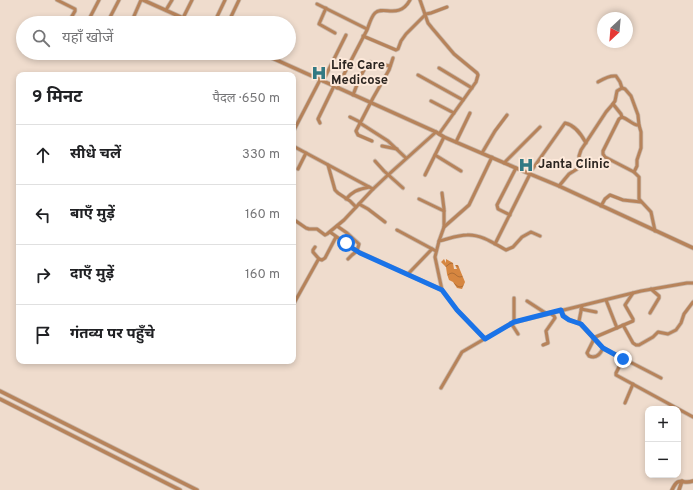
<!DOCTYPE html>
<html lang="hi">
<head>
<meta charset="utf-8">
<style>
	:root { --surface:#fff; --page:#f2f2f2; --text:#202124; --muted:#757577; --line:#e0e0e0 }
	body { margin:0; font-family:Overpass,"Noto Sans Devanagari",sans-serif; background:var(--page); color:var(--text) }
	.controls { position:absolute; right:12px; bottom:12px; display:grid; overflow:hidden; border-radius:8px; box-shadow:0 2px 6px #0003 }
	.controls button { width:36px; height:36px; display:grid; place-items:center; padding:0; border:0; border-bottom:1px solid var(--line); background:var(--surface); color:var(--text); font:20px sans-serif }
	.compass { position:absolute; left:597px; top:12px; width:36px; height:36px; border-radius:50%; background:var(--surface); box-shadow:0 2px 6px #0003; rotate:206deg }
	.stop { position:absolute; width:12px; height:12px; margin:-9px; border:3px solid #1a73e8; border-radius:50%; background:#fff }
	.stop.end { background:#1a73e8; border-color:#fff; box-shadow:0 1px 4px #0008 }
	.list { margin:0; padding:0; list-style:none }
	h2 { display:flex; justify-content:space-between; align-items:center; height:52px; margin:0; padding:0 16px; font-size:17px }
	h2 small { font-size:13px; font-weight:400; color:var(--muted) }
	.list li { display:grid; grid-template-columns:26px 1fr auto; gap:12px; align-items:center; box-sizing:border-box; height:60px; padding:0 16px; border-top:1px solid var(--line) }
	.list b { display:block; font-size:15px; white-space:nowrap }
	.list em { font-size:13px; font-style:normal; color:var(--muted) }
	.icon { flex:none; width:22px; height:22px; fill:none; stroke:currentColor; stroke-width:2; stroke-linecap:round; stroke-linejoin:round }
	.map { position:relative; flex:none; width:693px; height:490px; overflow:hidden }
	.search { position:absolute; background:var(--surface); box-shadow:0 2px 6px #0003; left:16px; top:16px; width:280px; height:44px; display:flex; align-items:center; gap:10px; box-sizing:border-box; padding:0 14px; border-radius:22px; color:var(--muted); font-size:15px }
	.panel { position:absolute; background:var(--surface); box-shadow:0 2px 6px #0003; left:16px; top:72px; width:280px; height:292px; border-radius:8px }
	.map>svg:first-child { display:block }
	.water { fill:url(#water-waves) }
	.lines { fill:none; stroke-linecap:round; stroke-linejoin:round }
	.minor-casing { stroke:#c8b7aa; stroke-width:4.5 }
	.tertiary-casing { stroke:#c8b7aa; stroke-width:5 }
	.minor { stroke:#b7835a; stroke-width:3 }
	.tertiary { stroke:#b7835a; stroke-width:3.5 }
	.route { stroke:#1a73e8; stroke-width:5 }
	.labels { text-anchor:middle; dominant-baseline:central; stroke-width:4; stroke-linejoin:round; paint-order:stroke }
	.poi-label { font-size:13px; font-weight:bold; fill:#2c2520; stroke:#fde9da; text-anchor:start }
</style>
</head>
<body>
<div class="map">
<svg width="693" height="490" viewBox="0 0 693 490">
	<defs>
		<pattern id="water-waves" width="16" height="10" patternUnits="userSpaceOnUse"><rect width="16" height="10" fill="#d68640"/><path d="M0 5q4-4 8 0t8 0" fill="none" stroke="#ae6d35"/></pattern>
	</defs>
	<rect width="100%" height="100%" fill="#efdccd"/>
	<!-- water -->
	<path class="water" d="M444 259 446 263V259L453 263 454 269H457L455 265H458L465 282 462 289 457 288 453 282 449 280 447 274 446 267 441 262Z"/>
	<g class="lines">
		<!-- minor casing -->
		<g class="minor-casing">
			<g id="minor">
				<path d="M57 0 75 9V11L68 23"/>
				<path d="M420 0 428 23 432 28 454 54 477 73 478 75 476 82 439 134"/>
				<path d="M317 4 367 29"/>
				<path d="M326 8 319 24 335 33"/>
				<path d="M166 10 172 0"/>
				<path d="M183 18 192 0"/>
				<path d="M87 23 99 0"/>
				<path d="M107 23 119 0"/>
				<path d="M131 23 141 0"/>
				<path d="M214 23 225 0"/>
				<path d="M228 23 239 0"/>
				<path d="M363 36 396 50 398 49 401 41 406 34 426 14 431 13 447 7"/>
				<path d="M439 68 472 88"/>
				<path d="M418 75 463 100"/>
				<path d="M323 81 346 35"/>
				<path d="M598 82C603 79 609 75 616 76L620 82 622 88"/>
				<path d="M337 88C347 68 357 49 367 30 369 25 371 17 375 13 383 5 399 20 410 0"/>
				<path d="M353 95C357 85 362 69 370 62L390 66"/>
				<path d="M431 101 454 113"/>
				<path d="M613 104 621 114 622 117C628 119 632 124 637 125H639"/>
				<path d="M350 117 360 122"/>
				<path d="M622 117 619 119 603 151V154L605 157 634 172 639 177V199L651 212 655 231"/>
				<path d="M320 123 318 119 334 86"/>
				<path d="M360 123 388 141 406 158"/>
				<path d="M293 132 320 80"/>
				<path d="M372 141 358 135 356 131 373 98 389 70 393 58"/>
				<path d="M456 142 470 113"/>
				<path d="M293 146 373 189"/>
				<path d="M382 146 397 149"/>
				<path d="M482 153 495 131 507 115"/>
				<path d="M435 155 461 171"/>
				<path d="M375 161 384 171 403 188"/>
				<path d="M504 163 540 127"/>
				<path d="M328 165 335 190 338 193 350 201 356 207"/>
				<path d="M298 169 306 153"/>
				<path d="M529 174 565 123C575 125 581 134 586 143"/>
				<path d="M425 175 444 137"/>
				<path d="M559 186 569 174 577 169 580 165 579 156 581 150 606 112 612 105 615 101 617 91 622 88 625 89 631 96 638 115 639 125 641 132V148L637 160V166L634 172"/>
				<path d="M346 199C354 190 358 190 369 187"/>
				<path d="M419 199 444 211"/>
				<path d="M359 204 368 209 385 222"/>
				<path d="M601 206 605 199 610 195 623 200 641 202"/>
				<path d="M510 215 498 209 497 205 516 168"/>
				<path d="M293 219 306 228 309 229H317L325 235 327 234 344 220 373 189 388 175 436 132"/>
				<path d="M444 227 469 205 492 157"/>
				<path d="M397 230 436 251"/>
				<path d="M330 232C339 238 348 246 357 251L359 244 347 233 337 226"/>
				<path d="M439 241 444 227V209L442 193"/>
				<path d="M495 244 530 174"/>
				<path d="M315 247 313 250V252L319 259"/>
				<path d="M348 259 352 255 357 251 442 290"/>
				<path d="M408 274 432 249"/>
				<path d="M606 300 617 328"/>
				<path d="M527 301 547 314"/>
				<path d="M293 305 318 260 319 259 322 260 325 258 336 237"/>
				<path d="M582 306 579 321 581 325 603 348 661 378"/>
				<path d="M581 309 596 312"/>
				<path d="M561 310C564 319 572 321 581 324"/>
				<path d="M650 313 659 298V296L651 289"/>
				<path d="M514 322V298"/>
				<path d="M511 323 518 334"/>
				<path d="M623 325 633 343 636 345H639L653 337 658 332 668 334 676 330 681 323 684 314 693 302"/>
				<path d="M593 338 633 321V319L625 305 633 293"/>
				<path d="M593 338V341L587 353 589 356C596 359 600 355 603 348"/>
				<path d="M485 339 457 310 442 290 435 257 439 241C448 239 458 235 467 235 481 234 495 244 506 250L513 247 522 237 531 232 540 236"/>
				<path d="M543 345 548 343 546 331 555 318 554 316 550 313"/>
				<path d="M623 359 616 373V375L693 417"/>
				<path d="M441 388 462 352 510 324 519 321 641 291 687 283H693"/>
				<path d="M625 403 633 384"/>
			</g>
		</g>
		<!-- tertiary casing -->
		<g class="tertiary-casing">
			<g id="tertiary">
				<path d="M143 0 194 23"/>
				<path d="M261 53 436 132 444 137 530 174 559 186 693 248"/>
				<path d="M0 391 197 490"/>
				<path d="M0 399 180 490"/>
				<path d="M672 490C679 475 682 485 693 481"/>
				<path d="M679 490 682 481"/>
			</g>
		</g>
		<!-- minor -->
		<use href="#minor" class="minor"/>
		<!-- tertiary -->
		<use href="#tertiary" class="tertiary"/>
	</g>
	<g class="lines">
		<!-- route -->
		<path class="route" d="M346 243 349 246 360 253 442 290 457 310 485 339 514 322 561 310 563 316 569 320 581 324 603 348 623 359"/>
	</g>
	<!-- icons -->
	<defs>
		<g id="hospital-bare" transform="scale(1.2)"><path d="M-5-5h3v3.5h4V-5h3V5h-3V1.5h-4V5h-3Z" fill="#327983" stroke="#fde9da" stroke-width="2.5" paint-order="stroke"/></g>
	</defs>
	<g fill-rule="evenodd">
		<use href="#hospital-bare" x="319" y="73"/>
		<use href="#hospital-bare" x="526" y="165"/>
	</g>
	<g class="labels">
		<!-- poi labels -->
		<g class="poi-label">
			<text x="331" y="66">Life Care<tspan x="331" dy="15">Medicose</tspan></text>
			<text x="538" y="165">Janta Clinic</text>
		</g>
	</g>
</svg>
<div class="controls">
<button>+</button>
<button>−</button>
</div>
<svg class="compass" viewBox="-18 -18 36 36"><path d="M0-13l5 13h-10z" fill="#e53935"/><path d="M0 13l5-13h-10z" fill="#757577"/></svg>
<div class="stop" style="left:346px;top:243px"></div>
<div class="stop end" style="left:623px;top:359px"></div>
<div class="search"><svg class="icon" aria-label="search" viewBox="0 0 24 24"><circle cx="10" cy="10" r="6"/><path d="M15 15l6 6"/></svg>यहाँ खोजें</div>
<section class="panel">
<h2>9 मिनट<small>पैदल · 650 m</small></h2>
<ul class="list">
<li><svg class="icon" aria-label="ahead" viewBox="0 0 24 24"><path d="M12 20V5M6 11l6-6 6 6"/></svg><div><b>सीधे चलें</b></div><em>330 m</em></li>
<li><svg class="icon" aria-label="left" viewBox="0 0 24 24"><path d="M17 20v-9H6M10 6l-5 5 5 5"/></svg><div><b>बाएँ मुड़ें</b></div><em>160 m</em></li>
<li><svg class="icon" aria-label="right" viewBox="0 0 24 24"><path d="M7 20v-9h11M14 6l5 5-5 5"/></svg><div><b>दाएँ मुड़ें</b></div><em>160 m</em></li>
<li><svg class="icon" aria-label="arrive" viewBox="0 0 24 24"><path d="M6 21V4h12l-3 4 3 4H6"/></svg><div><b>गंतव्य पर पहुँचे</b></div></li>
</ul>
</section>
</div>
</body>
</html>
